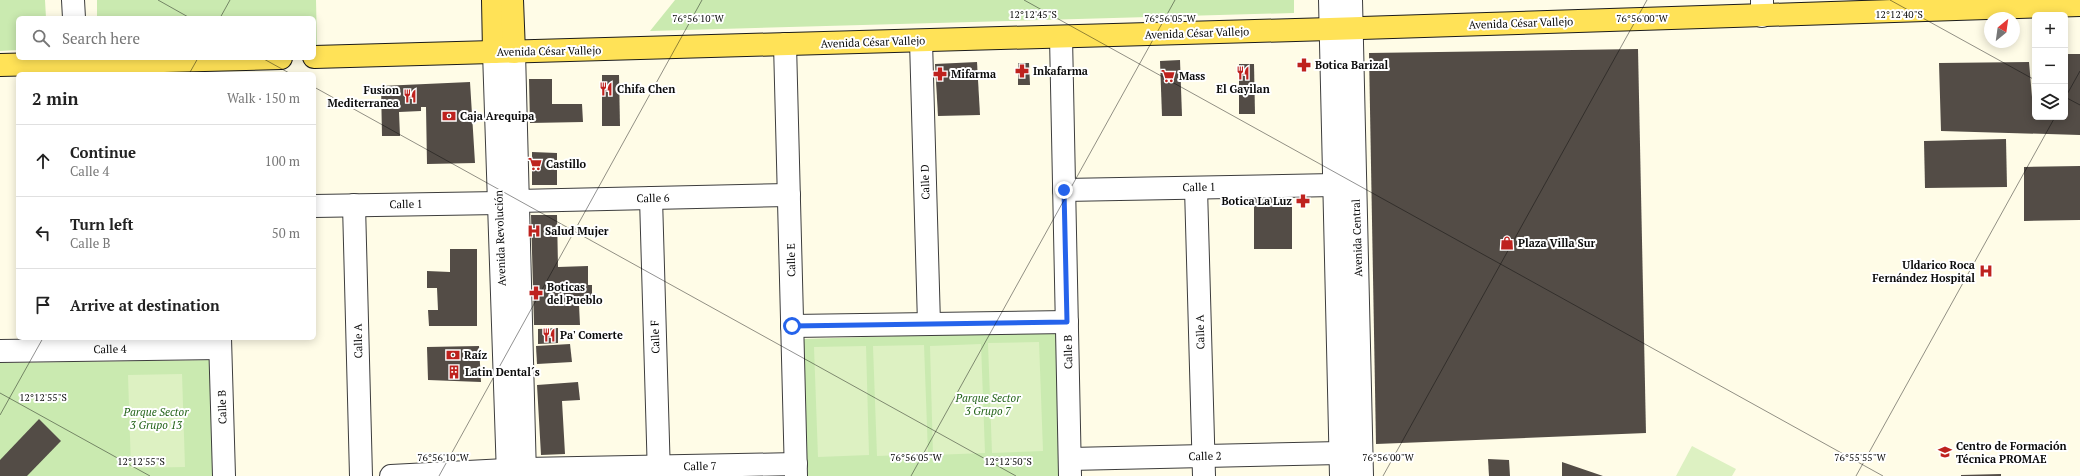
<!DOCTYPE html>
<html lang="en">
<head>
<meta charset="utf-8">
<style>
	:root { --surface:#fff; --page:#f2f2f2; --text:#222; --muted:#767676; --line:#e0e0e0 }
	body { margin:0; font-family:"PT Serif",serif; background:var(--page); color:var(--text) }
	.controls { position:absolute; right:12px; top:12px; display:grid; overflow:hidden; border-radius:6px; box-shadow:0 2px 10px #0003 }
	.controls button { width:36px; height:36px; display:grid; place-items:center; padding:0; border:0; border-bottom:1px solid var(--line); background:var(--surface); color:var(--text); font:20px sans-serif }
	.compass { position:absolute; left:1984px; top:12px; width:36px; height:36px; border-radius:50%; background:var(--surface); box-shadow:0 2px 10px #0003; rotate:29deg }
	.stop { position:absolute; width:12px; height:12px; margin:-9px; border:3px solid #2563eb; border-radius:50%; background:#fff }
	.stop.end { background:#2563eb; border-color:#fff; box-shadow:0 1px 4px #0008 }
	.list { margin:0; padding:0; list-style:none }
	h2 { display:flex; justify-content:space-between; align-items:center; height:52px; margin:0; padding:0 16px; font-size:17px }
	h2 small { font-size:13px; font-weight:400; color:var(--muted) }
	.list li { display:grid; grid-template-columns:26px 1fr auto; gap:12px; align-items:center; box-sizing:border-box; height:72px; padding:0 16px; border-top:1px solid var(--line) }
	.list b { display:block; font-size:15px; white-space:nowrap }
	.list p { margin:0; font-size:13px; white-space:nowrap; color:var(--muted) }
	.list em { font-size:13px; font-style:normal; color:var(--muted) }
	.icon { flex:none; width:22px; height:22px; fill:none; stroke:currentColor; stroke-width:2; stroke-linecap:round; stroke-linejoin:round }
	.map { position:relative; flex:none; width:2080px; height:476px; overflow:hidden }
	.search { position:absolute; background:var(--surface); box-shadow:0 2px 10px #0003; left:16px; top:16px; width:300px; height:44px; display:flex; align-items:center; gap:10px; box-sizing:border-box; padding:0 14px; border-radius:6px; color:var(--muted); font-size:15px }
	.panel { position:absolute; background:var(--surface); box-shadow:0 2px 10px #0003; left:16px; top:72px; width:300px; height:268px; border-radius:6px }
	.map>svg:first-child { display:block }
	.green { fill:#caeab0 }
	.pitch { fill:#ddf1c2 }
	.building { fill:#534c46 }
	.lines { fill:none; stroke-linecap:round; stroke-linejoin:round }
	.minor-casing { stroke:#3d3d3d; stroke-width:24 }
	.major-casing { stroke:#1b1b1b; stroke-width:24 }
	.minor { stroke:#fff; stroke-width:22 }
	.major { stroke:#ffe257; stroke-width:22 }
	.route { stroke:#2563eb; stroke-width:5 }
	.ticks { fill:none; stroke:#0a0a0a; stroke-width:1; stroke-opacity:0.45 }
	.labels { text-anchor:middle; dominant-baseline:central; stroke-width:4; stroke-linejoin:round; paint-order:stroke }
	.street-label { font-size:11px; fill:#0a0a0a; stroke:#fff }
	.poi-label { font-size:11px; font-weight:bold; fill:#0a0a0a; stroke:#fff; text-anchor:start }
	.park-label { font-size:11px; font-style:italic; fill:#236319; stroke:#fff }
	.ticks-label { font-size:10px; text-anchor:middle; fill:#0a0a0a; stroke:#fff; stroke-width:4; stroke-linejoin:round; paint-order:stroke }
</style>
</head>
<body>
<div class="map">
<svg width="2080" height="476" viewBox="0 0 2080 476">
	<rect width="100%" height="100%" fill="#fffce7"/>
	<!-- green -->
	<g class="green">
		<path d="M0 0H45L46 18H18V50L0 51Z"/>
		<path d="M97 0H316L317 45H314V18H97Z"/>
		<path d="M675 0H1294V13L650 31Z"/>
		<path d="M1058 331 1062 476H805L802 339Z"/>
		<path d="M212 360 215 476H0V363Z"/>
	</g>
	<!-- pitch -->
	<g class="pitch">
		<path d="M1039 342 1043 451 992 453 988 343Z"/>
		<path d="M981 344 985 453 933 455 930 346Z"/>
		<path d="M924 345 928 454 877 456 873 346Z"/>
		<path d="M866 346 869 455 818 457 814 347Z"/>
		<path d="M182 374 185 467 131 468 128 375Z"/>
		<path d="M1692 446 1736 469 1732 476H1676Z"/>
	</g>
	<!-- building -->
	<g class="building">
		<path d="M1638 49 1646 433 1376 444 1369 53Z"/>
		<path d="M2065 54H2080V135L1941 131 1939 63 2029 62 2032 97H2035V117H2065Z"/>
		<path d="M1180 60 1182 116H1162L1160 61Z"/>
		<path d="M977 62 980 115 938 116 935 64Z"/>
		<path d="M1018 63H1029L1030 85H1018Z"/>
		<path d="M1239 64H1254L1255 114H1239Z"/>
		<path d="M602 75H619L620 126H602Z"/>
		<path d="M529 79H552V104H582L583 122 530 123Z"/>
		<path d="M470 82 475 163 427 164 426 107H421V111L399 112 400 136H382L381 86Z"/>
		<path d="M2006 139 2007 187 1925 188 1924 141Z"/>
		<path d="M532 152 557 153V185H532Z"/>
		<path d="M2080 166V220L2024 221V167Z"/>
		<path d="M1254 195 1292 196V249H1254Z"/>
		<path d="M531 215H557L558 267 588 266V285H592V305H579L580 325H534Z"/>
		<path d="M450 249H477V326H429L428 310H438L437 288H427V271L450 272Z"/>
		<path d="M558 328V343L538 344V329Z"/>
		<path d="M570 344 572 362 537 364 536 346Z"/>
		<path d="M479 346 481 382 428 380 427 347Z"/>
		<path d="M578 382 580 400 562 401 565 454 541 455 537 385Z"/>
		<path d="M39 419 61 441 27 476H0V460Z"/>
		<path d="M1488 459 1509 460 1510 476H1489Z"/>
		<path d="M1562 462 1603 476H1562Z"/>
		<path d="M2001 474V476H1961V475Z"/>
	</g>
	<g class="lines">
		<!-- minor casing -->
		<g class="minor-casing">
			<g id="minor">
				<path d="M73 0 74 18"/>
				<path d="M1330 0 1341 476"/>
				<path d="M1351 0 1362 476"/>
				<path d="M1762 0V16"/>
				<path d="M1061 37 1070 476"/>
				<path d="M921 41 929 324"/>
				<path d="M785 44 796 476"/>
				<path d="M494 52 508 476"/>
				<path d="M514 52 525 476"/>
				<path d="M1196 188 1204 476"/>
				<path d="M1064 190 1334 185"/>
				<path d="M651 198 659 476"/>
				<path d="M517 201 789 195"/>
				<path d="M354 205 361 476"/>
				<path d="M314 206 499 203"/>
				<path d="M792 326 1067 322"/>
				<path d="M220 338 224 476"/>
				<path d="M0 351 220 348"/>
				<path d="M1070 459 1340 453"/>
				<path d="M391 476 525 469 796 464"/>
			</g>
		</g>
		<!-- major casing -->
		<g class="major-casing">
			<g id="major">
				<path d="M493 0 494 52"/>
				<path d="M512 0 514 52"/>
				<path d="M314 57 1330 29 2080 5"/>
				<path d="M0 65 281 58"/>
			</g>
		</g>
		<!-- minor -->
		<use href="#minor" class="minor"/>
		<!-- major -->
		<use href="#major" class="major"/>
	</g>
	<g class="lines">
		<!-- route -->
		<path class="route" d="M792 326 1067 322 1064 190"/>
	</g>
	<!-- ticks -->
	<path class="ticks" d="M158 0 190 18M1024 0 1883 476M1890 0 2035 80M220 18 230 0M262 58 291 74M189 74 198 58M314 87 1016 476M2065 97 2080 105M2065 98 2080 71M0 393 150 476M0 415 43 338M439 476 702 0M911 476 1175 0M1383 476 1647 0M1856 476 2055 117"/>
	<!-- icons -->
	<defs>
		<g id="pharmacy-bare" transform="scale(1.08)"><path d="M-2-6h4v4h4v4h-4v4h-4v-4h-4v-4h4Z" fill="#be221e" stroke="#fff" stroke-width="2.5" paint-order="stroke"/></g>
		<g id="restaurant-bare" transform="scale(1.08)"><path d="M-5-6h1v4h1v-4h1v4h1v-4h1v5L-1.5 .5V6h-2V.5L-5-1ZM5-6V6H3V1.5H1.5Q1.5-4 5-6Z" fill="#be221e" stroke="#fff" stroke-width="2.5" paint-order="stroke"/></g>
		<g id="supermarket-bare" transform="scale(1.08)"><path d="M-6-5.5h2.5l.6 2H6L4.5 2H-2.5L-4.4-4H-6ZM-1.5 3.2a1.3 1.3 0 1 0 .1 0ZM3 3.2a1.3 1.3 0 1 0 .1 0Z" fill="#be221e" stroke="#fff" stroke-width="2.5" paint-order="stroke"/></g>
		<g id="bank-bare" transform="scale(1.08)"><path d="M-6-4H6V4H-6ZM0-2.3a2.3 2.3 0 1 0 0 4.6a2.3 2.3 0 1 0 0-4.6Z" fill="#be221e" stroke="#fff" stroke-width="2.5" paint-order="stroke"/></g>
		<g id="hospital-bare" transform="scale(1.08)"><path d="M-5-5h3v3.5h4V-5h3V5h-3V1.5h-4V5h-3Z" fill="#be221e" stroke="#fff" stroke-width="2.5" paint-order="stroke"/></g>
		<g id="shop-bare" transform="scale(1.08)"><path d="M-5-2.5h2.3a2.7 3.5 0 0 1 5.4 0H5L5.5 6h-11ZM-1.5-2.5h3a1.5 2.3 0 0 0-3 0Z" fill="#be221e" stroke="#fff" stroke-width="2.5" paint-order="stroke"/></g>
		<g id="building-bare" transform="scale(1.08)"><path d="M-4-6H4V6H1V3H-1V6H-4ZM-2.5-4.3h1.7v1.8h-1.7ZM.8-4.3h1.7v1.8H.8ZM-2.5-1h1.7V.8h-1.7ZM.8-1h1.7V.8H.8Z" fill="#be221e" stroke="#fff" stroke-width="2.5" paint-order="stroke"/></g>
		<g id="university-bare" transform="scale(1.08)"><path d="M0-5L7-2L0 1L-7-2ZM-4 1L0 2.5L4 1V4Q0 6-4 4Z" fill="#be221e" stroke="#fff" stroke-width="2.5" paint-order="stroke"/></g>
	</defs>
	<g fill-rule="evenodd">
		<use href="#pharmacy-bare" x="1304" y="65"/>
		<use href="#pharmacy-bare" x="1022" y="71"/>
		<use href="#restaurant-bare" x="1243" y="73"/>
		<use href="#pharmacy-bare" x="940" y="74"/>
		<use href="#supermarket-bare" x="1168" y="76"/>
		<use href="#restaurant-bare" x="606" y="89"/>
		<use href="#restaurant-bare" x="410" y="96"/>
		<use href="#bank-bare" x="449" y="116"/>
		<use href="#supermarket-bare" x="535" y="164"/>
		<use href="#pharmacy-bare" x="1303" y="201"/>
		<use href="#hospital-bare" x="534" y="231"/>
		<use href="#shop-bare" x="1507" y="243"/>
		<use href="#hospital-bare" x="1986" y="271"/>
		<use href="#pharmacy-bare" x="536" y="293"/>
		<use href="#restaurant-bare" x="549" y="335"/>
		<use href="#bank-bare" x="453" y="355"/>
		<use href="#building-bare" x="454" y="372"/>
		<use href="#university-bare" x="1945" y="452"/>
	</g>
	<g class="labels">
		<!-- street labels -->
		<g class="street-label">
			<text transform="translate(1521 23) rotate(-2)">Avenida César Vallejo</text>
			<text transform="translate(1197 33) rotate(-2)">Avenida César Vallejo</text>
			<text transform="translate(873 42) rotate(-2)">Avenida César Vallejo</text>
			<text transform="translate(549 51) rotate(-1)">Avenida César Vallejo</text>
			<text transform="translate(925 182) rotate(-92)">Calle D</text>
			<text transform="translate(1199 187) rotate(-1)">Calle 1</text>
			<text transform="translate(653 198) rotate(-1)">Calle 6</text>
			<text transform="translate(406 204) rotate(-1)">Calle 1</text>
			<text transform="translate(500 238) rotate(-92)">Avenida Revolución</text>
			<text transform="translate(1357 238) rotate(-92)">Avenida Central</text>
			<text transform="translate(791 260) rotate(-91)">Calle E</text>
			<text transform="translate(1200 332) rotate(-92)">Calle A</text>
			<text transform="translate(655 337) rotate(-92)">Calle F</text>
			<text transform="translate(358 341) rotate(-91)">Calle A</text>
			<text transform="translate(110 349) rotate(-1)">Calle 4</text>
			<text transform="translate(1068 352) rotate(-91)">Calle B</text>
			<text transform="translate(222 407) rotate(-92)">Calle B</text>
			<text transform="translate(1205 456) rotate(-1)">Calle 2</text>
			<text transform="translate(700 466) rotate(-1)">Calle 7</text>
		</g>
		<!-- poi labels -->
		<g class="poi-label">
			<text x="1315" y="65">Botica Barizal</text>
			<text x="1033" y="71">Inkafarma</text>
			<text x="951" y="74">Mifarma</text>
			<text x="1179" y="76">Mass</text>
			<text x="617" y="89">Chifa Chen</text>
			<text x="1243" y="89" text-anchor="middle">El Gayilan</text>
			<text x="399" y="90" text-anchor="end">Fusion<tspan x="399" dy="13">Mediterranea</tspan></text>
			<text x="460" y="116">Caja Arequipa</text>
			<text x="546" y="164">Castillo</text>
			<text x="1292" y="201" text-anchor="end">Botica La Luz</text>
			<text x="545" y="231">Salud Mujer</text>
			<text x="1518" y="243">Plaza Villa Sur</text>
			<text x="1975" y="265" text-anchor="end">Uldarico Roca<tspan x="1975" dy="13">Fernández Hospital</tspan></text>
			<text x="547" y="287">Boticas<tspan x="547" dy="13">del Pueblo</tspan></text>
			<text x="560" y="335">Pa' Comerte</text>
			<text x="464" y="355">Raíz</text>
			<text x="465" y="372">Latin Dental´s</text>
			<text x="1956" y="446">Centro de Formación<tspan x="1956" dy="13">Técnica PROMAE</tspan></text>
		</g>
		<!-- park labels -->
		<g class="park-label">
			<text x="988" y="398">Parque Sector<tspan x="988" dy="13">3 Grupo 7</tspan></text>
			<text x="156" y="412">Parque Sector<tspan x="156" dy="13">3 Grupo 13</tspan></text>
		</g>
	</g>
	<g class="ticks-label">
		<text x="1899" y="18">12°12'40"S</text>
		<text x="1033" y="18">12°12'45"S</text>
		<text x="1642" y="22">76°56'00"W</text>
		<text x="698" y="22">76°56'10"W</text>
		<text x="1170" y="22">76°56'05"W</text>
		<text x="43" y="401">12°12'55"S</text>
		<text x="443" y="461">76°56'10"W</text>
		<text x="916" y="461">76°56'05"W</text>
		<text x="1388" y="461">76°56'00"W</text>
		<text x="1860" y="461">76°55'55"W</text>
		<text x="141" y="465">12°12'55"S</text>
		<text x="1008" y="465">12°12'50"S</text>
	</g>
</svg>
<div class="controls">
<button>+</button>
<button>−</button>
<button><svg class="icon" aria-label="layers" viewBox="0 0 24 24"><path d="M12 4l9 5-9 5-9-5zM3 14l9 5 9-5"/></svg></button>
</div>
<svg class="compass" viewBox="-18 -18 36 36"><path d="M0-13l5 13h-10z" fill="#e53935"/><path d="M0 13l5-13h-10z" fill="#767676"/></svg>
<div class="stop" style="left:792px;top:326px"></div>
<div class="stop end" style="left:1064px;top:190px"></div>
<div class="search"><svg class="icon" aria-label="search" viewBox="0 0 24 24"><circle cx="10" cy="10" r="6"/><path d="M15 15l6 6"/></svg>Search here</div>
<section class="panel">
<h2>2 min<small>Walk · 150 m</small></h2>
<ul class="list">
<li><svg class="icon" aria-label="ahead" viewBox="0 0 24 24"><path d="M12 20V5M6 11l6-6 6 6"/></svg><div><b>Continue</b><p>Calle 4</p></div><em>100 m</em></li>
<li><svg class="icon" aria-label="left" viewBox="0 0 24 24"><path d="M17 20v-9H6M10 6l-5 5 5 5"/></svg><div><b>Turn left</b><p>Calle B</p></div><em>50 m</em></li>
<li><svg class="icon" aria-label="arrive" viewBox="0 0 24 24"><path d="M6 21V4h12l-3 4 3 4H6"/></svg><div><b>Arrive at destination</b></div></li>
</ul>
</section>
</div>
</body>
</html>
